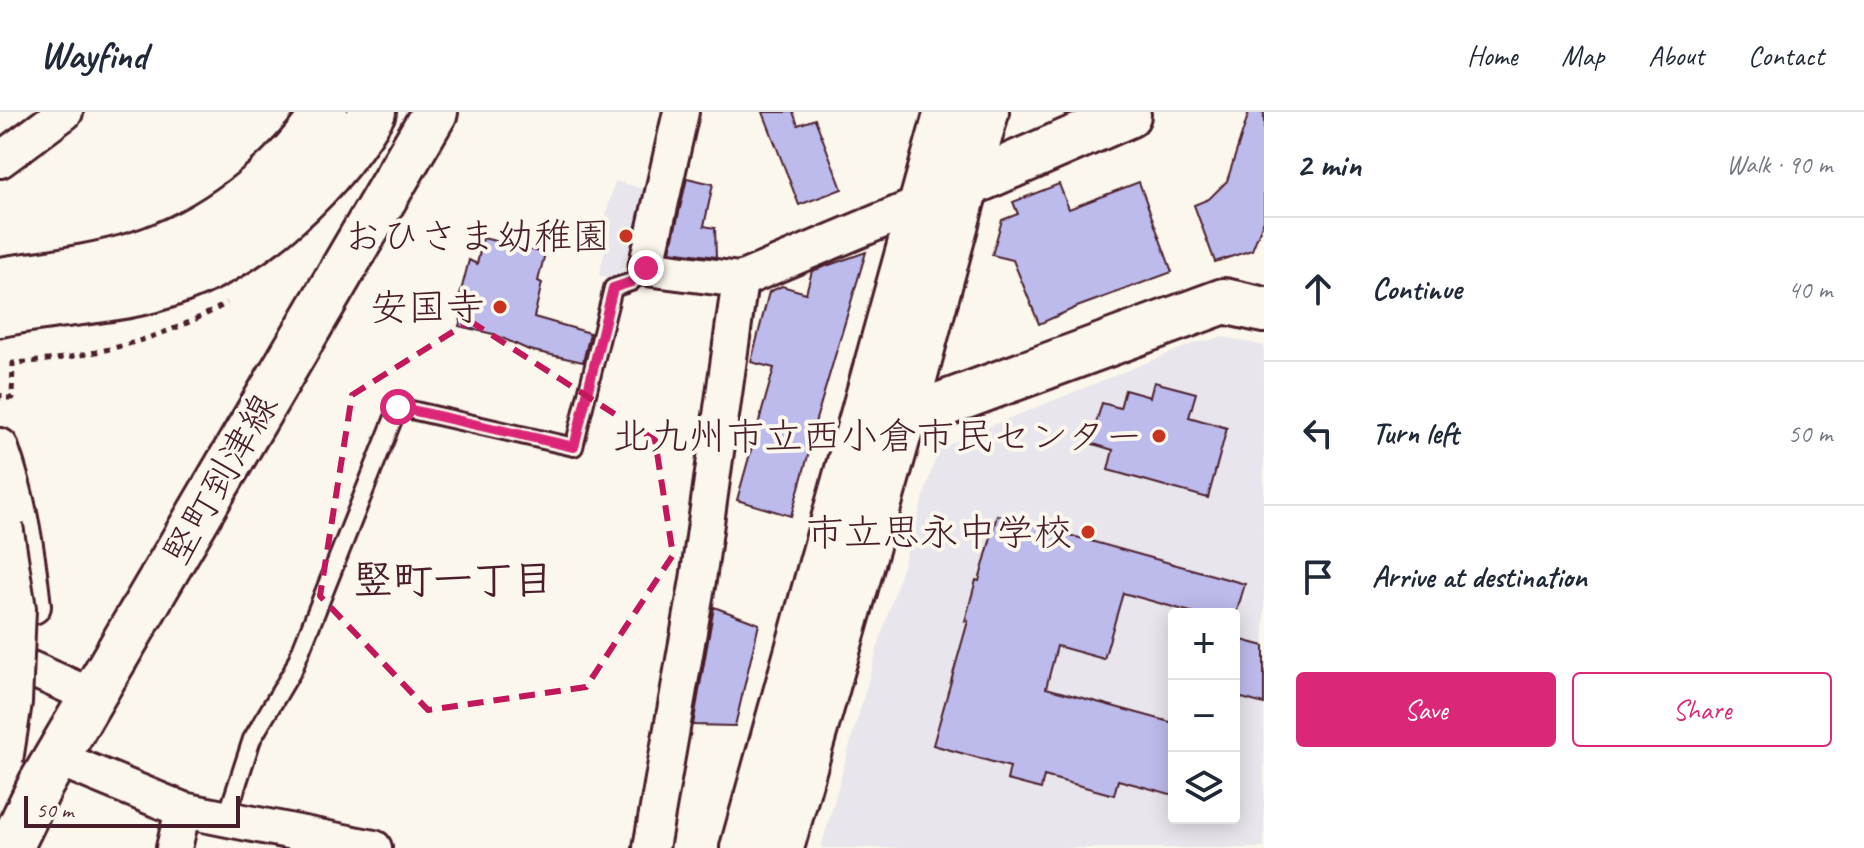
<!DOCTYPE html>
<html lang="en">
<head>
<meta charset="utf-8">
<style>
	:root { --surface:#fff; --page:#f2f2f3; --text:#1f2937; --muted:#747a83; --line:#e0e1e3; --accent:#db2777 }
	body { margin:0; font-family:Caveat,"Klee One",sans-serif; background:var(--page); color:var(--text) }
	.controls { position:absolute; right:24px; bottom:24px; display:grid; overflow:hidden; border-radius:8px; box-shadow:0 4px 20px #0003 }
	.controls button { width:72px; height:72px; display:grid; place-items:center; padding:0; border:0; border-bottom:2px solid var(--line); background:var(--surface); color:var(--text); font:40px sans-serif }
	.scale { position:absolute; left:24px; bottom:20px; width:216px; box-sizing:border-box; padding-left:8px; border:4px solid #4a1f2b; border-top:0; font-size:22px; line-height:28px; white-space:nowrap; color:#4a1f2b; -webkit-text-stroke:6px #fbf7ec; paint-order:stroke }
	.stop { position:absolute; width:24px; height:24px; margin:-18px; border:6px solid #db2777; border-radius:50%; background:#fff }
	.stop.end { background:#db2777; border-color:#fff; box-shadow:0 2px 8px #0008 }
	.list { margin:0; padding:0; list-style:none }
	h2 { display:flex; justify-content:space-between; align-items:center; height:104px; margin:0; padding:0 32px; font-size:34px }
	h2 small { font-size:26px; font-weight:400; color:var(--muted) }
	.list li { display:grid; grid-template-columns:52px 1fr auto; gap:24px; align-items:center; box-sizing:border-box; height:144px; padding:0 32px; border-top:2px solid var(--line) }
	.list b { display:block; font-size:30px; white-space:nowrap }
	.list em { font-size:26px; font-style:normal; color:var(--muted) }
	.actions { display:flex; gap:16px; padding:24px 32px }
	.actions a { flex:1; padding:18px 0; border:2px solid var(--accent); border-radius:8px; text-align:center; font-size:28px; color:var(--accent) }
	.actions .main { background:var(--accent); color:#fff }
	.icon { flex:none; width:44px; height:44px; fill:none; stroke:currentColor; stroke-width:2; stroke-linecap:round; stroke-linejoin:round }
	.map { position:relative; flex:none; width:1264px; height:736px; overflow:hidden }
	header { display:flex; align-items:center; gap:48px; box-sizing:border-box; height:112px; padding:0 40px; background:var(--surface); border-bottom:2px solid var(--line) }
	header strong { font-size:38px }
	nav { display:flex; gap:44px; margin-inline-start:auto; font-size:28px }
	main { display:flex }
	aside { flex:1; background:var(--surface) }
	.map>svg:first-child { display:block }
	.built { fill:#e8e5ec; fill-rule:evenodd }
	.building { fill:#bdbaec; stroke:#4a1f2b; stroke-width:2 }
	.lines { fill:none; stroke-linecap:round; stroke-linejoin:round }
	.lane-casing { stroke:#4a1f2b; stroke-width:22 }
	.street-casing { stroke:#4a1f2b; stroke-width:40 }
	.secondary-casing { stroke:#4a1f2b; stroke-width:50 }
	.highway-casing { stroke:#4a1f2b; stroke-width:50 }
	.path { stroke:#4a1f2b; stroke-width:5; stroke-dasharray:6 6; stroke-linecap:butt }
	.lane { stroke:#fbf7ec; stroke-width:16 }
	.street { stroke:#fbf7ec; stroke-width:34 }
	.secondary { stroke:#fbf7ec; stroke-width:44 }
	.highway { stroke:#fbf7ec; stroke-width:44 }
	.secondary-bridge-casing { stroke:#4a1f2b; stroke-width:50; stroke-linecap:butt }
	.secondary-bridge { stroke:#fbf7ec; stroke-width:44 }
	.route { stroke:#db2777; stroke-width:10 }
	.marked { fill:none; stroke:#c2185b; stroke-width:6; stroke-dasharray:16 10; stroke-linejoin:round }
	.poi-dot { fill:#c8321e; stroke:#fbf7ec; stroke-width:3 }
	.labels { text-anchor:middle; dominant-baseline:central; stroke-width:8; stroke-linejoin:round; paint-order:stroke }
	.poi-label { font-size:38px; fill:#4a1f2b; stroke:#fbf7ec; text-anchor:end }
	.street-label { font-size:38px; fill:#4a1f2b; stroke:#fbf7ec }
	.neighbourhood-label { font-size:40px; font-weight:bold; fill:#4a1f2b; stroke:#fbf7ec }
</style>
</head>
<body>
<header>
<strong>Wayfind</strong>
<nav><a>Home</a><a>Map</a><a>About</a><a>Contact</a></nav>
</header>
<main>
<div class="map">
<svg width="1264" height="736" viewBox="0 0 1264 736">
	<rect width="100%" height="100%" fill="#fbf7ec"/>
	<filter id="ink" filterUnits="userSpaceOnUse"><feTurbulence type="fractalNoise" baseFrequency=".0125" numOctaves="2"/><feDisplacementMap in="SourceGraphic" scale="16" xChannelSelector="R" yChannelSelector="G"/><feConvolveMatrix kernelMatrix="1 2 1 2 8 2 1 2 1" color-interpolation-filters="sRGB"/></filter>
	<g filter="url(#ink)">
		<!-- built -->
		<g class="built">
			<path d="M615 69 655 80 640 139 629 138 617 167 599 163 612 110 606 102Z"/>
			<path d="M1224 225 1264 234V736H821L874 548 938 338 973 321 1195 231ZM1174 502H1234V706H1174Z"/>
		</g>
		<!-- building -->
		<g class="building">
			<path d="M763 0H793L798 13 815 7 842 77 799 93Z"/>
			<path d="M1249 0H1264V108L1252 138 1215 150 1194 93 1209 87 1227 69Z"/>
			<path d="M687 66 713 72 704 114 715 116 716 145 670 139Z"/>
			<path d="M1139 70 1172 160 1077 195 1039 212 1013 148 992 143 1002 108 1018 102 1013 90 1059 72 1069 97Z"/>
			<path d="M483 126 545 141 538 169 542 171 534 205 590 221 583 250 529 238 493 222 459 214 467 185 460 183 469 148 477 152Z"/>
			<path d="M866 140 815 311 817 312 791 404 737 388 774 256 751 250 769 180 782 174 806 181 812 159Z"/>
			<path d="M1154 270 1196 281 1189 305 1227 316 1208 386 1108 358 1113 338 1090 331 1102 291 1120 296 1125 278 1150 285Z"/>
			<path d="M997 403 1245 472 1236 502H1198L1123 481 1104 547 1057 534 1046 576 1174 611V683L1118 668 1114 683 1044 664 1041 677 1007 668 1010 655 933 633 968 509H965L976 468 979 469Z"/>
			<path d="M714 495 759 512 735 614 693 613Z"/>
			<path d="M1234 526 1264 534V592L1234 584Z"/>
		</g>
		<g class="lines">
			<!-- lane casing -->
			<g class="lane-casing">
				<path id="lane" d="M226 707 252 627 293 558 398 295 574 335 613 176 631 170 646 156"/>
			</g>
			<!-- street casing -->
			<g class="street-casing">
				<g id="street">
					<path d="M681 0 646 156 740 168 921 92"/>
					<path d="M0 48 65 0"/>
					<path d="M0 334C19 387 27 439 33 494"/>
					<path d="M0 552 31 557 92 584"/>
					<path d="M57 646 183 698 374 736"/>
					<path d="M174 736 183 698"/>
					<path d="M651 736 698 468 740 168"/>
				</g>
			</g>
			<!-- secondary casing -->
			<g class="secondary-casing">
				<g id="secondary">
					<path d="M946 82 1128 3"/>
					<path d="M882 302 903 307 1224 189 1264 198"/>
					<path d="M10 736 41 672 435 0"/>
					<path d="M743 736 947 0"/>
					<path d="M781 736 903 307 986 0"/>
				</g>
			</g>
			<!-- highway casing -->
			<g class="highway-casing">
				<g id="highway">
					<path d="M0 168C46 161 94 156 138 142 211 119 283 64 325 0"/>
					<path d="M0 202C46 192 93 191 138 181 237 160 322 85 373 0"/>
				</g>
			</g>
			<!-- path -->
			<path class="path" d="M0 281V286H12L13 251C87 247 162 228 227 191"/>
			<!-- lane -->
			<use href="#lane" class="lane"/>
			<!-- street -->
			<use href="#street" class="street"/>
			<!-- secondary -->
			<use href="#secondary" class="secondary"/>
			<!-- highway -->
			<use href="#highway" class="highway"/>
			<!-- secondary-bridge casing -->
			<g class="secondary-bridge-casing">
				<path id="secondary-bridge" d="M0 414 13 497 9 590 0 648"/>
			</g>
			<!-- secondary-bridge -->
			<use href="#secondary-bridge" class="secondary-bridge"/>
		</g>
	</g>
	<g class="lines" filter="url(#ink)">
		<!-- route -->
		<path class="route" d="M398 295 574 335 613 176 631 170 646 156"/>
	</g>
	<!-- marked area -->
	<path class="marked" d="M470 209 655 328 673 443 586 575 428 598 320 484 352 283Z"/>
	<!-- markers -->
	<g class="poi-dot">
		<circle cx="626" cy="124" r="8"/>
		<circle cx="500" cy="195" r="8"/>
		<circle cx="1159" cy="324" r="8"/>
		<circle cx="1088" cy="420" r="8"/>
	</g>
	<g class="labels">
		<!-- poi labels -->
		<g class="poi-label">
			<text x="610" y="124">おひさま幼稚園</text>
			<text x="484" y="195">安国寺</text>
			<text x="1143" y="324">北九州市立西小倉市民センター</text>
			<text x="1072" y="420">市立思永中学校</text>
		</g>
		<!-- street labels -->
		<g class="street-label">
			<text transform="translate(220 367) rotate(-60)">堅町到津線</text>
		</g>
		<!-- neighbourhood labels -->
		<g class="neighbourhood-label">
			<text x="453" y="468">竪町一丁目</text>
		</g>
	</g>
</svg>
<div class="controls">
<button>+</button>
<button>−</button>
<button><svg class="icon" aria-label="layers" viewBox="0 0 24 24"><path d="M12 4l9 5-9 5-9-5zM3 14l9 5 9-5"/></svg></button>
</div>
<div class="scale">50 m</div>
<div class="stop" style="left:398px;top:295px"></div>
<div class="stop end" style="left:646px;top:156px"></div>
</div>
<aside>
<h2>2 min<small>Walk · 90 m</small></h2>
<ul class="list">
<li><svg class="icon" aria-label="ahead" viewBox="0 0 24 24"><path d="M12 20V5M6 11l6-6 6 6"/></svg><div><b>Continue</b></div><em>40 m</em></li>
<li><svg class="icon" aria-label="left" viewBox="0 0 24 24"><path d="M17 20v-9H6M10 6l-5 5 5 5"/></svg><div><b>Turn left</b></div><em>50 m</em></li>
<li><svg class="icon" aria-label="arrive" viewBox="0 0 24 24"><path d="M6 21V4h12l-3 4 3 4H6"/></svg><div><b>Arrive at destination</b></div></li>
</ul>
<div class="actions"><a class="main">Save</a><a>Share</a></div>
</aside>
</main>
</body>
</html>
